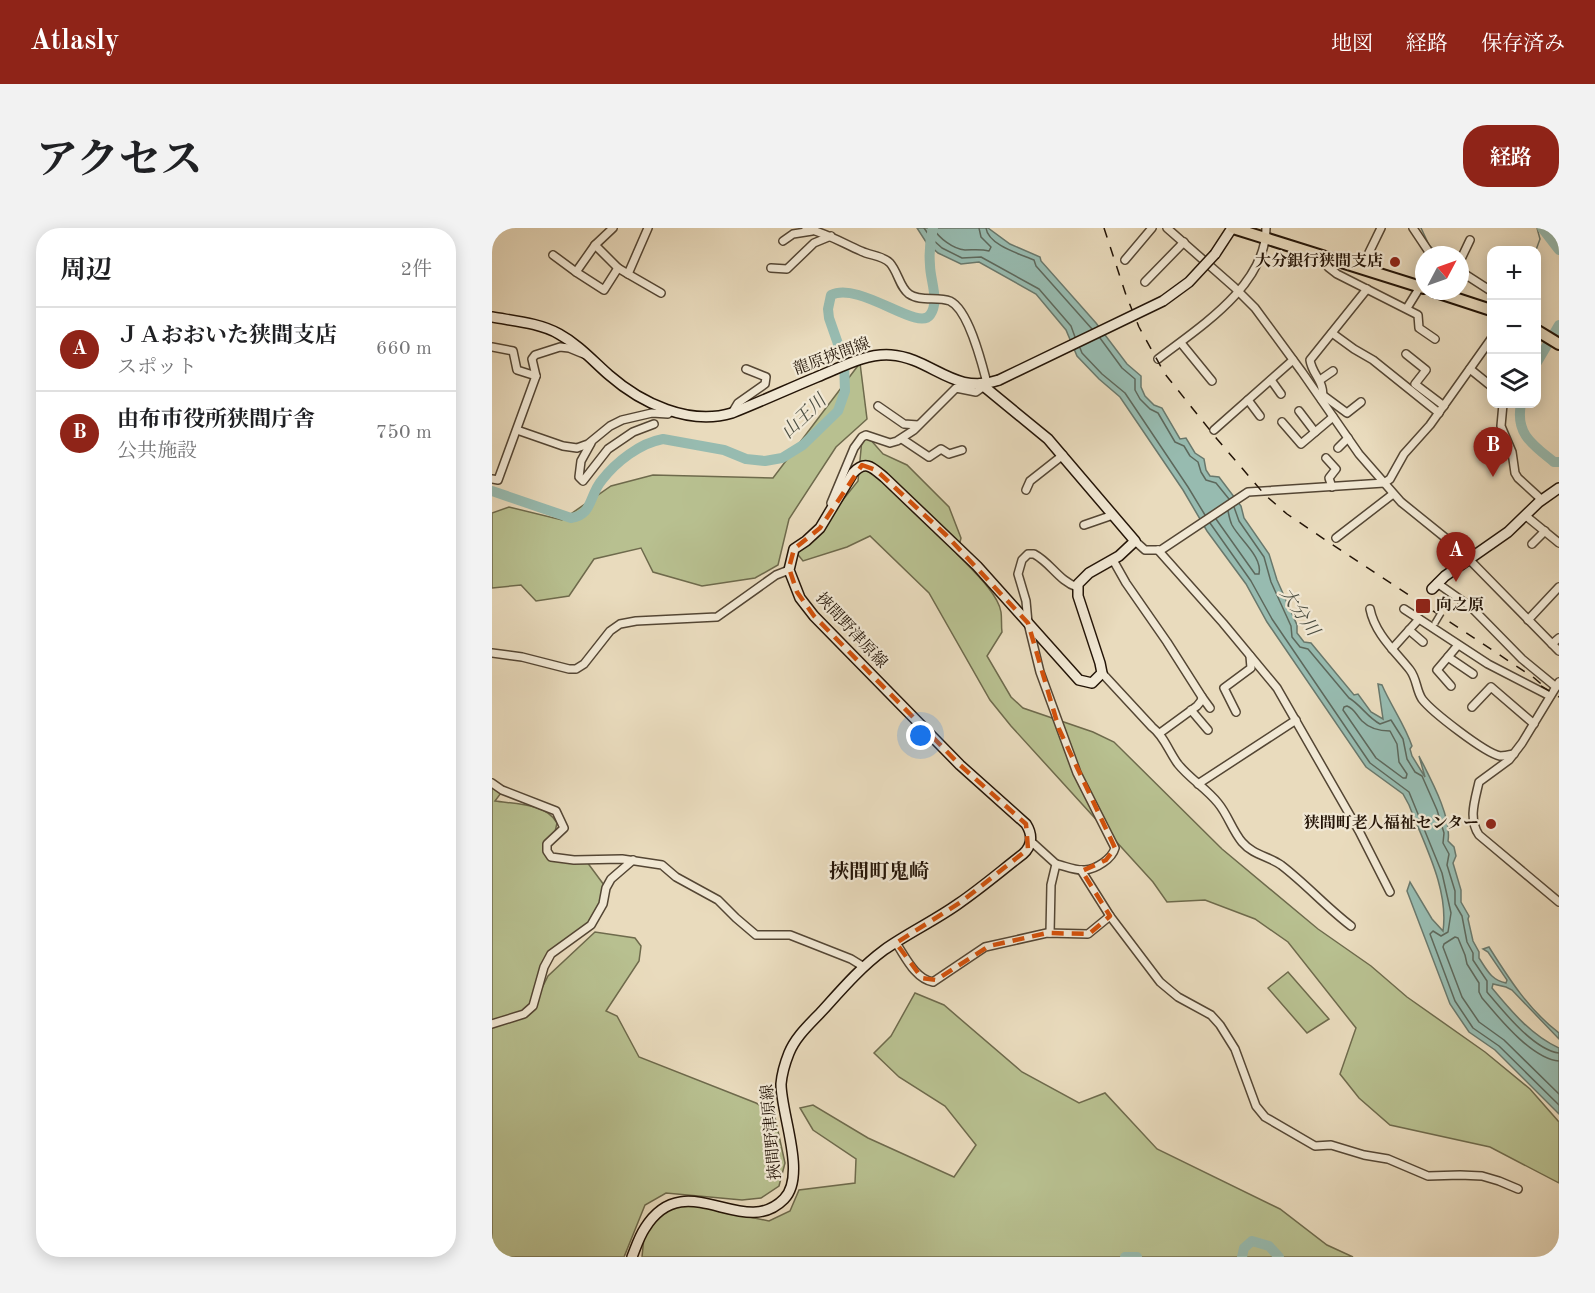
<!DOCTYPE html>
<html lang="ja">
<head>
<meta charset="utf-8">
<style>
	:root { --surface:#fff; --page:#f2f2f2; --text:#202124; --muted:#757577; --line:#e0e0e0; --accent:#8f2418 }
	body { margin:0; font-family:"Old Standard TT","Noto Serif JP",serif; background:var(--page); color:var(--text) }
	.controls { position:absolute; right:18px; top:18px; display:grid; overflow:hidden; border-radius:12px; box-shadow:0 3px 15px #0003 }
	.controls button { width:54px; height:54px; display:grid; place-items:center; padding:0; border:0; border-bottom:2px solid var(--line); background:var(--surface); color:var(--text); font:30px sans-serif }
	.compass { position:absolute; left:923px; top:18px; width:54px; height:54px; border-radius:50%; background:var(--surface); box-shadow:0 3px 15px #0003; rotate:49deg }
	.you { position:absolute; left:429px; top:508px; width:21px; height:21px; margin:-15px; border:4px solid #fff; border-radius:50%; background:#1a73e8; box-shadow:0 0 0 9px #1a73e833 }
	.badge { display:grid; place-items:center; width:39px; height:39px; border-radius:50%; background:var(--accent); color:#fff; font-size:20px; font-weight:700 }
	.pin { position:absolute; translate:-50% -50px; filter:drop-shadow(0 2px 3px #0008) }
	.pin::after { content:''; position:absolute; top:32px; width:21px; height:18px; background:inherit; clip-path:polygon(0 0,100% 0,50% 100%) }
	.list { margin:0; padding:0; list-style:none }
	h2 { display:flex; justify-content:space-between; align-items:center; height:78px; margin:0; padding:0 24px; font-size:26px }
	h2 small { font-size:20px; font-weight:400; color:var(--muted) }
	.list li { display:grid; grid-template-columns:39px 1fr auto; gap:18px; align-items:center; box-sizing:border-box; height:84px; padding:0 24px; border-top:2px solid var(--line) }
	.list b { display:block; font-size:22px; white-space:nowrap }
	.list p { margin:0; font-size:20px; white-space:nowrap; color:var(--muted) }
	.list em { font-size:20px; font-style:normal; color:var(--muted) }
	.icon { flex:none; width:33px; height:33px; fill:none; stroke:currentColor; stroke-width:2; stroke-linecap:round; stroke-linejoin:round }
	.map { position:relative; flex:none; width:1067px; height:1029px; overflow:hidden; border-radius:24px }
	header { display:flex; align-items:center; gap:36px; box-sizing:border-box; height:84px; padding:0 30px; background:var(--accent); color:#fff }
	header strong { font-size:28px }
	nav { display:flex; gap:33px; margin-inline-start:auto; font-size:21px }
	.intro { display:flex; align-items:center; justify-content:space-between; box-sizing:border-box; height:144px; padding:0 36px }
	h1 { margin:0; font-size:42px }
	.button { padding:15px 27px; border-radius:24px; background:var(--accent); color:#fff; font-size:21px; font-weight:700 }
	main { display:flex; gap:36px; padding:0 36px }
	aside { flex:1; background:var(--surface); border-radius:24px; box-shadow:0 3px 15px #0003 }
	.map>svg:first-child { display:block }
	.green { fill:#b8c090; stroke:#6e6a4c; stroke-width:1.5 }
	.water { fill:#97bbb0; stroke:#69786c; stroke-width:1.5 }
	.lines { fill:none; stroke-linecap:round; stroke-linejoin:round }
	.shore { stroke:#5d685c; stroke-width:1.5 }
	.stream { stroke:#69786c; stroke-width:1.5 }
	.river { stroke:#97bbb0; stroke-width:10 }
	.minor-casing { stroke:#544634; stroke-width:10 }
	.secondary-casing { stroke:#231407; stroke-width:12 }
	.trunk-casing { stroke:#231407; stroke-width:14 }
	.minor { stroke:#f1e8d4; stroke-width:7 }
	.secondary { stroke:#f1e8d4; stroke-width:9 }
	.trunk { stroke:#e9dbbd; stroke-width:10 }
	.rail { stroke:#231407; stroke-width:1.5; stroke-dasharray:10 10; stroke-linecap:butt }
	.pedestrian-bridge-casing { stroke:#544634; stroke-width:8; stroke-linecap:butt }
	.secondary-bridge-casing { stroke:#231407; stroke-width:12; stroke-linecap:butt }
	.pedestrian-bridge { stroke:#f1e8d4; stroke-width:5 }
	.secondary-bridge { stroke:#f1e8d4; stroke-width:9 }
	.marked { fill:none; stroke:#d4520c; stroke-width:4.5; stroke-dasharray:12 8; stroke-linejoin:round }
	.poi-dot { fill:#8f2418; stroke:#f1e8d4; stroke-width:2 }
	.labels { text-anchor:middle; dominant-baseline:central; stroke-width:4.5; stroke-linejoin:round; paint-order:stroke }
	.poi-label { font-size:16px; font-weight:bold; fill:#231407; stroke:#f1e8d4; text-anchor:end }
	.street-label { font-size:16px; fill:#231407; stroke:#f1e8d4 }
	.water-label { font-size:18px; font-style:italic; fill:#4c4e42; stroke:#f1e8d4 }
	.quarter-label { font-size:20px; font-weight:bold; fill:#231407; stroke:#f1e8d4 }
</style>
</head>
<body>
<header>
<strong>Atlasly</strong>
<nav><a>地図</a><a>経路</a><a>保存済み</a></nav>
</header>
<div class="intro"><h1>アクセス</h1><a class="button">経路</a></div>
<main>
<aside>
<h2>周辺<small>2件</small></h2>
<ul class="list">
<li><span class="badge">A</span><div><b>ＪＡおおいた狭間支店</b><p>スポット</p></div><em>660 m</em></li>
<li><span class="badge">B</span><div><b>由布市役所狭間庁舎</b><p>公共施設</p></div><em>750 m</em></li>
</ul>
</aside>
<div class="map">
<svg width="1067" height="1029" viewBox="0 0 1067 1029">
	<rect width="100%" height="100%" fill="#e9dbbd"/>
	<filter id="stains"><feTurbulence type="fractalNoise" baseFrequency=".00333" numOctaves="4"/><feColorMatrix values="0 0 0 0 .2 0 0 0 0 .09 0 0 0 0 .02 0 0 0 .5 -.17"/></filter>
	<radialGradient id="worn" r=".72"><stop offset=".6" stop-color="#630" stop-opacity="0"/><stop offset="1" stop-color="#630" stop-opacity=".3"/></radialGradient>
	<!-- green -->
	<g class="green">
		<path d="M368 135 375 191 344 219 297 291 286 337 263 350 210 358 161 344 149 320 102 331 77 368 44 373 29 357 0 360V285L17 279 70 292 119 258 161 247 281 250Z"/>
		<path d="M377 210 391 226 415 237 457 279 469 310 465 326C479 341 506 365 509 384 510 391 509 397 510 404L495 428 519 469 531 480 601 504 622 514 730 621 826 701 879 738 915 769 993 824 1038 861 1067 894V955L998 919 898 897 867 870 848 846 864 800 796 714 763 691 713 672 675 674 661 654 519 498 498 472 437 365 378 308 355 319 311 333 303 323 338 288 366 253 370 211Z"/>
		<path d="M0 558 9 565 3 573C23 576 54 575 65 595L63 604 51 616 52 621 60 632 73 634H95L112 657 105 688 63 722 52 739 47 766 56 748 103 704 143 710 149 718 147 733 114 783 125 788 147 829 264 875 282 885 293 935 287 958 269 970 250 972 174 965 153 977 132 1029H0Z"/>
		<path d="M796 744 837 791 815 805 776 760Z"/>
		<path d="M423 765 452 777 530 844 587 875 613 865 665 921 788 981 835 1017 861 1029H150L152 1009 169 985 184 978 199 977 277 993 298 983 307 962 363 955 364 931 321 902 308 880 321 877 376 910 462 949 484 917 453 878 407 849 382 825 399 808Z"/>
	</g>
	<!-- water -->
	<path class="water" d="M425 0H496L518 16 548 29 549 33 604 95 635 136 649 148V159L653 168 662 177 670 180 688 211 694 210 703 225 712 231 714 242 718 248 727 249 749 278 752 290 777 326 785 352 805 397V405L812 414 819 415 862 467 866 466 879 484 891 491 886 456 890 457C899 478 913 497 920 518L918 521 920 528 933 549 927 528C938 550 960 589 956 613L962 619 964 628 961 635 969 662V674L977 688 976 691 981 713 987 724V730C995 742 999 752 1014 755L1015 752 996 724 991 721 997 719C1017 751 1037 782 1067 805V811L1020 762 1014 759 1001 756 1000 760C1019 783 1040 808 1067 820V886L1003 822 977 804 958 776 915 663 918 654 940 691 951 703C957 661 932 616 917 577L911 566 874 539 775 394 754 356 715 303 691 262 628 169 607 151 585 128 574 102 544 66 487 34 469 36 446 25 434 14Z"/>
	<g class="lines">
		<!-- shore -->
		<g class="shore">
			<path d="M432 0 439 10 450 20 470 30 489 29 547 61 579 98 583 109"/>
			<path d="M441 0C447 10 461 21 473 22 482 22 489 21 497 23L499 19 489 9 487 0"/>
			<path d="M494 0C496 17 528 26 542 32L544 38 600 101"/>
			<path d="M608 110 630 140 643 151V162L648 171 658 181 666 185 683 214 692 218 698 228 706 234 709 244 714 252 724 255 737 271"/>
			<path d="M588 120 590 125 610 146 633 165 696 259 713 287"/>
			<path d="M742 279 747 293 772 329 779 354 799 398 800 409 808 419 816 421 857 470C869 477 875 489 888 496L899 492 911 511 915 531 923 544 930 548 945 582 952 605 951 615 957 626 955 637 963 663V676L970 688 975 714 981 725V732L995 753V764C1011 783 1042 822 1067 825"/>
			<path d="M724 291 763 346H767C771 329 748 312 740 297 738 293 737 288 736 283"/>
			<path d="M718 295 759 353 780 391 878 535 917 564 950 645 959 685 956 704 949 708 941 703 938 706 963 773 981 800 1007 818 1067 877"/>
			<path d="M855 478C863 481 864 487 870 493 878 501 887 503 898 503L905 516 907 534 915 546 914 550H911L884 530 851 482 852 479Z"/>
			<path d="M1067 833C1040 831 1007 790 990 770L987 764V755L975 736 973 727 966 710 963 709 952 716 951 719 970 769 987 794 1012 812 1067 866"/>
		</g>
		<!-- stream -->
		<g class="stream">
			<path d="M929 0 937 17 947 27"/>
			<path d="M1044 22 1048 11 1045 0"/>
			<path d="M994 56 999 59"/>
		</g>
		<!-- river -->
		<g class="river">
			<path d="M1050 0 1067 22"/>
			<path d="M1044 136 1067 97"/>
			<path d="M1029 176C1023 206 1041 217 1062 234H1067"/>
			<path d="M0 263 79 290C101 287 97 267 110 252 124 234 148 215 171 211L232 222 254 231 273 233 290 230 311 217 346 183 353 163 352 133 337 90 336 81 339 67C368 53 426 104 438 87 448 73 438 52 438 37 437 25 438 12 441 0"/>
			<path d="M633 1029H645"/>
			<path d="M750 1029 752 1020 760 1013 777 1018 787 1029"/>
		</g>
		<!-- minor casing -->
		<g class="minor-casing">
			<g id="minor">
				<path d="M121 0 103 17 126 40 136 46 156 0"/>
				<path d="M314 0C336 6 349 14 369 23 379 28 390 27 398 35 406 44 408 60 417 66 428 74 446 68 458 73 477 82 490 136 495 155"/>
				<path d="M675 0 742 59 763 80 810 144 867 226 909 274 966 320 1067 423"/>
				<path d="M921 0 939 27"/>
				<path d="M291 13 301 6 320 3"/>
				<path d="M103 17 84 44 112 62 126 40"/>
				<path d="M61 27 84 44"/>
				<path d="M835 31 836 39 845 46 926 87 927 100 943 111"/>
				<path d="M633 32 660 0"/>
				<path d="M968 33 978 12"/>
				<path d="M279 40 295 41 322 15 339 8"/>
				<path d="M869 41 889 0"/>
				<path d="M968 43 999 63"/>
				<path d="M136 46 169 65"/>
				<path d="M653 54 692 14"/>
				<path d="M915 80 928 59"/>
				<path d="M840 105 862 121 881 132 947 185"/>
				<path d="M689 115 720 153"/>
				<path d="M0 119 21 123 25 142 44 148"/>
				<path d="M914 126 934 142 923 156 952 178"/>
				<path d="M666 131C706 100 774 58 774 0"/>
				<path d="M978 141 999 158"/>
				<path d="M779 152 789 166"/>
				<path d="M828 152 841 143"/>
				<path d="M832 168 855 185 869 174"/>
				<path d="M756 172 768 188"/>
				<path d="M830 172C834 154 820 147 818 132L875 61"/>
				<path d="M1011 176 1009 198 1020 224 1023 245 1026 250 1050 272"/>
				<path d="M386 178 412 196 426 197"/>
				<path d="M807 183 823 204"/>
				<path d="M240 185 246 175 273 156 274 149 254 141"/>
				<path d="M790 194 809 216 841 189"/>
				<path d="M25 202 71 218 85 220 96 216 118 198 130 192 160 185 176 186 179 183"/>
				<path d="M722 202 801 132"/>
				<path d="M410 211 437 229 449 221 457 226 470 222"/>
				<path d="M99 215 89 233 87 249 91 253 116 221 141 204 162 196"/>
				<path d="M846 220 856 210"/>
				<path d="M834 230 844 241 837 250 840 259"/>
				<path d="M0 251 6 252 44 148 40 131 43 127 68 119 77 120 94 127"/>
				<path d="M534 262 538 253 571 227"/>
				<path d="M339 275 362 220 370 209 374 207 398 215 405 213 422 202 464 160 484 164 491 159"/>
				<path d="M1034 288 1067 315"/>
				<path d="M592 297 621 287"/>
				<path d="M844 310 901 266"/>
				<path d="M643 313 653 322H669L756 264 892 255 898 251 912 226 938 197 999 111"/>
				<path d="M1040 316 1053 303"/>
				<path d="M666 322 731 395 785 460 867 603 898 664"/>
				<path d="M621 332 634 355 675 414 710 469 709 473 705 478 668 505"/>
				<path d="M945 355 979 379 1030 431 1064 459"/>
				<path d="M878 381C883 406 903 423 918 442 925 451 924 462 930 471 940 484 993 525 1008 528 1012 528 1017 527 1022 526"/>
				<path d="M912 381 996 436 1058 468"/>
				<path d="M1036 392 1067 359"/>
				<path d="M917 402 931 414"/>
				<path d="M1060 416 1067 410"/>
				<path d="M966 417 956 429 981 446"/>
				<path d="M900 421 927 391"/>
				<path d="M0 425 30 429 77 441H84L92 436 118 403 128 396 144 393 225 389 284 347 297 342"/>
				<path d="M956 429 945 442 959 458"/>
				<path d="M610 445 660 499C672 508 677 524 686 536 698 551 714 560 726 575 736 587 740 602 750 614 761 627 776 628 789 637 814 656 834 679 859 698"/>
				<path d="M1067 454 1030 515 1017 532 987 554C983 572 976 591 987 607L1067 674"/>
				<path d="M710 469 718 480"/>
				<path d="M980 479 999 459 1042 496"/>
				<path d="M699 482 716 502"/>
				<path d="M744 484 732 460 759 440 758 428"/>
				<path d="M0 555 10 562 64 583 72 600 55 616V623L59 629 82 632 130 631 170 637 184 649 226 672 244 690 264 707H298L359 731 372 739"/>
				<path d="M706 556 804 492"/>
				<path d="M538 615 542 616 564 636 559 657 558 705"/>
				<path d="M564 636C573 638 584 643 593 642 604 641 620 631 623 620L585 545 548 444 536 395 534 373 526 346 530 332 536 326H542C559 335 567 353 585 359"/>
				<path d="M589 642 618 688 668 754 686 769 719 787 728 797 743 821 764 878 773 889 823 918 839 917 872 927 896 931 936 948 968 947 990 948 1007 953 1026 961"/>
				<path d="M404 715C413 728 423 751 441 754L493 719 555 705 596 706 618 688"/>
				<path d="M0 796 32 786 41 778 52 739 59 726 99 697 111 676 114 660 119 651 141 632"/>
			</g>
		</g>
		<!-- secondary casing -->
		<g class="secondary-casing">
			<g id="secondary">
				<path d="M723 26 740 0"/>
				<path d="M0 89C22 93 48 95 67 106 87 117 100 132 117 147 149 175 197 198 240 185 268 174 296 161 325 149 348 140 373 125 399 127 440 130 462 168 507 152"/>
				<path d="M940 361 953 348 1016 304 1047 274 1067 260"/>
				<path d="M140 1029C144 1019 147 1009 153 1000 193 936 251 1013 292 971 315 948 289 886 289 856 290 845 293 835 297 825 304 808 318 796 331 782 350 761 369 739 392 722 416 705 442 693 466 676 488 661 509 643 531 626 540 618 541 607 534 596L468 537 322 388 308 370 297 342 302 321 314 313 328 300 361 245C374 231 381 240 393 250L485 338 587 452 600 455 610 445 608 435 586 368V356L597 345 627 328 643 313 556 211 489 156"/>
			</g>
		</g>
		<!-- trunk casing -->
		<g class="trunk-casing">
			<g id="trunk">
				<path d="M741 0 932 60"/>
				<path d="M941 63 999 82"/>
				<path d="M1044 102 1067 116"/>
			</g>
		</g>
		<!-- minor -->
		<use href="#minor" class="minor"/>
		<!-- secondary -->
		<use href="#secondary" class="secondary"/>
		<!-- trunk -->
		<use href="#trunk" class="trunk"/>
		<!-- rail -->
		<g class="rail">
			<path d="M612 0 634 67 647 99 673 146 725 211 773 267 795 286 835 313 1041 449 1055 461"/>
			<path d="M1049 458 1067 469"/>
		</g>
		<!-- pedestrian-bridge casing -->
		<g class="pedestrian-bridge-casing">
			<path id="pedestrian-bridge" d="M943 395 949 385"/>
		</g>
		<!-- secondary-bridge casing -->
		<g class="secondary-bridge-casing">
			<path id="secondary-bridge" d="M507 152 671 73 697 54 723 26"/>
		</g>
		<!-- pedestrian-bridge -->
		<use href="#pedestrian-bridge" class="pedestrian-bridge"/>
		<!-- secondary-bridge -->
		<use href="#secondary-bridge" class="secondary-bridge"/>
	</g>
	<!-- marked area -->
	<path class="marked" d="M370 237 384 242 454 307 536 395 567 501 623 620 614 632 590 643 618 688 597 706 555 705 497 718 444 752 430 750 404 715 469 674 536 621 534 596 468 537 322 388 305 364 297 340 302 321 328 300Z"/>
	<!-- markers -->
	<g class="poi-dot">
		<circle cx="903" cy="34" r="6"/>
		<rect x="923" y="370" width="16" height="16" rx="3"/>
		<circle cx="999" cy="596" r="6"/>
	</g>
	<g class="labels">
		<!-- poi labels -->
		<g class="poi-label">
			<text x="891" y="34">大分銀行狭間支店</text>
			<text x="944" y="378" text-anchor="start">向之原</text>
			<text x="987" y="596">狭間町老人福祉センター</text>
		</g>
		<!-- street labels -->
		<g class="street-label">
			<text transform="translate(340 129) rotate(-20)">龍原挾間線</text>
			<text transform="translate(359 403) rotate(47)">挾間野津原線</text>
			<text transform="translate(280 904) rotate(-95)">挾間野津原線</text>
		</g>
		<!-- water labels -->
		<g class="water-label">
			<text transform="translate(312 189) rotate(-44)">山王川</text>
			<text transform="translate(807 384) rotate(55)">大分川</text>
		</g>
		<!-- quarter labels -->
		<g class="quarter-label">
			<text x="387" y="645">挾間町鬼崎</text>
		</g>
	</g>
	<rect width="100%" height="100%" filter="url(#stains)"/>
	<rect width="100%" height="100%" fill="url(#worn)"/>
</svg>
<div class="controls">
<button>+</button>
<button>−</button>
<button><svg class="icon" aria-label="layers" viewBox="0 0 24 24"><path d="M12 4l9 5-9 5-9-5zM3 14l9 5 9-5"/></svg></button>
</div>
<svg class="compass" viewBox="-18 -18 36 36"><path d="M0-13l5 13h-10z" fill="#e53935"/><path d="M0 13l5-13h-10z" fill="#757577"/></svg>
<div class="you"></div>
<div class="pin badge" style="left:964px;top:354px">A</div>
<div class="pin badge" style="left:1001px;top:249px">B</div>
</div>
</main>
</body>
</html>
